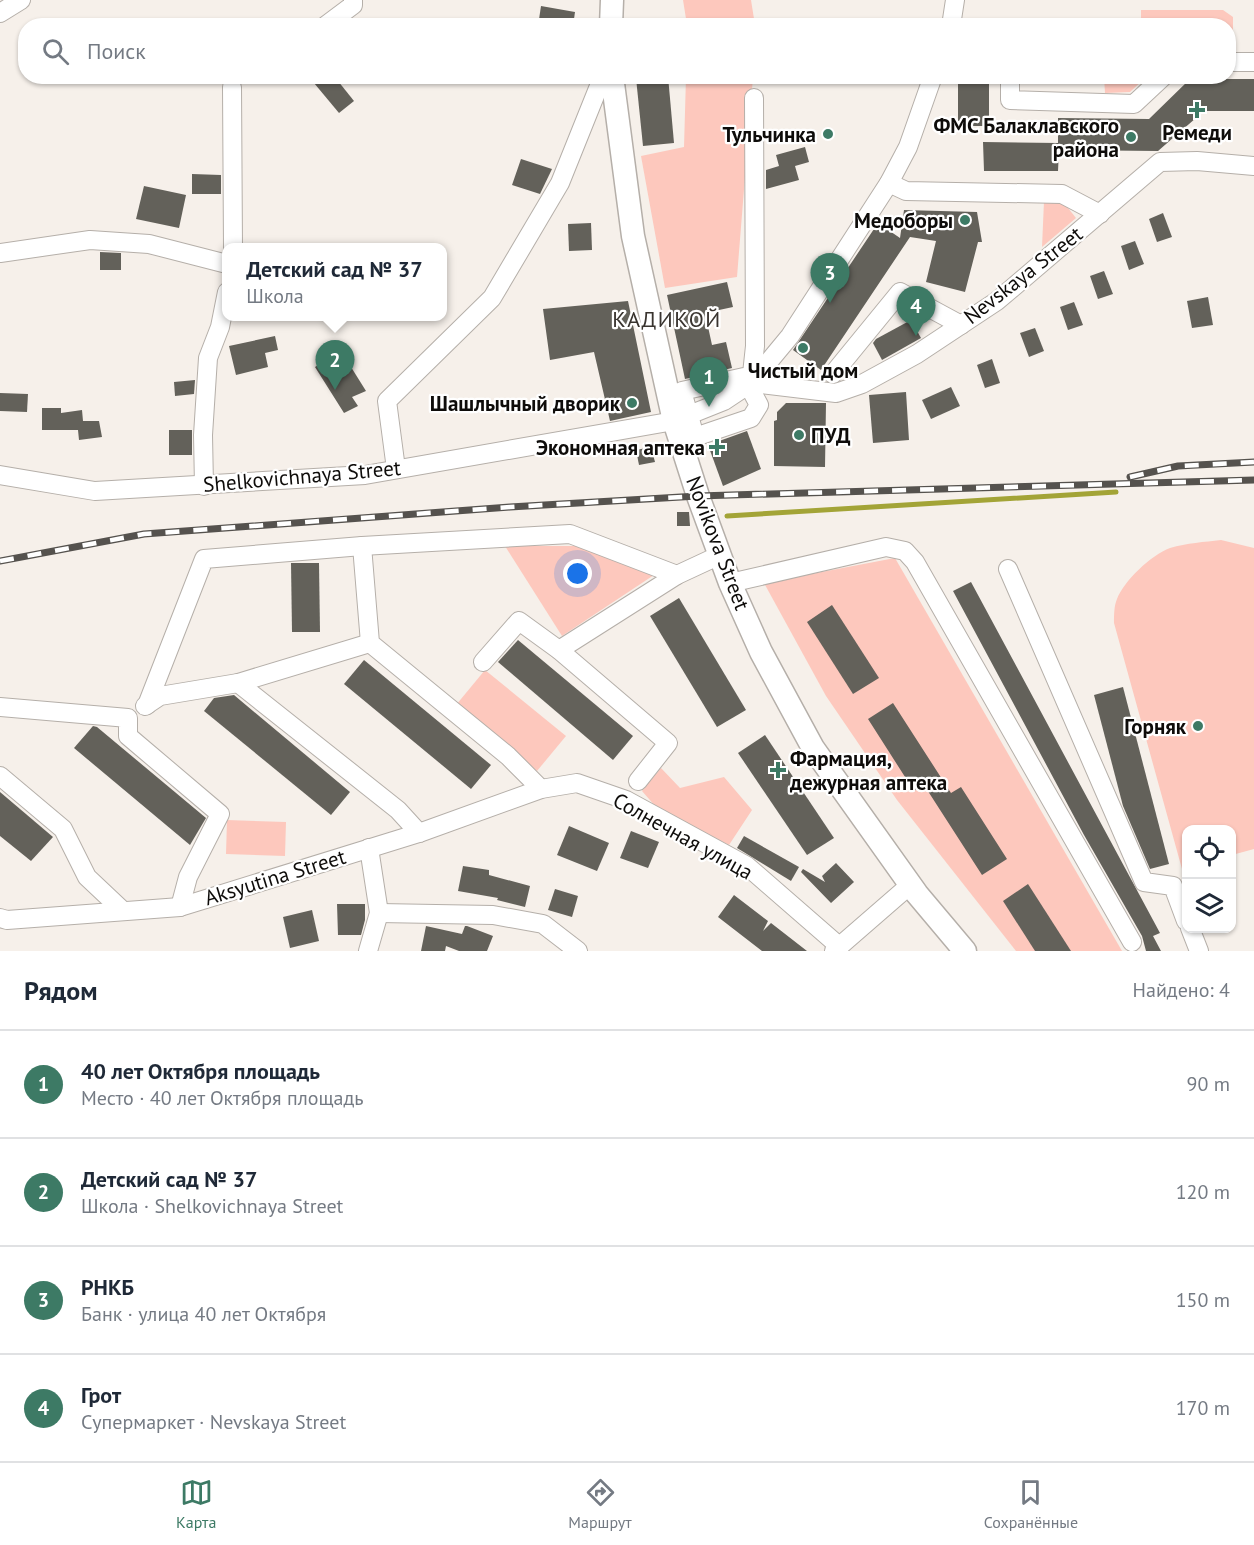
<!DOCTYPE html>
<html lang="ru">
<head>
<meta charset="utf-8">
<style>
	:root { --surface:#fff; --page:#f2f2f3; --text:#1f2937; --muted:#747a83; --line:#e0e1e3; --accent:#3d7a65 }
	body { margin:0; font-family:"PT Sans",sans-serif; background:var(--page); color:var(--text) }
	.controls { position:absolute; right:18px; bottom:18px; display:grid; overflow:hidden; border-radius:12px; box-shadow:0 2px 4px #0004 }
	.controls button { width:54px; height:54px; display:grid; place-items:center; padding:0; border:0; border-bottom:2px solid var(--line); background:var(--surface); color:var(--text); font:30px sans-serif }
	.you { position:absolute; left:578px; top:574px; width:21px; height:21px; margin:-15px; border:4px solid #fff; border-radius:50%; background:#1a73e8; box-shadow:0 0 0 9px #1a73e833 }
	.badge { display:grid; place-items:center; width:39px; height:39px; border-radius:50%; background:var(--accent); color:#fff; font-size:20px; font-weight:700 }
	.pin { position:absolute; translate:-50% -50px; filter:drop-shadow(0 2px 3px #0008) }
	.pin::after { content:''; position:absolute; top:32px; width:21px; height:18px; background:inherit; clip-path:polygon(0 0,100% 0,50% 100%) }
	.popup { position:absolute; left:222px; top:243px; width:225px; height:78px; box-sizing:border-box; display:grid; place-content:center; border-radius:12px; background:var(--surface); filter:drop-shadow(0 2px 4px #0005); font-size:20px; white-space:nowrap; color:var(--muted) }
	.popup b { font-size:22px; color:var(--text) }
	.popup::after { content:''; position:absolute; left:50%; top:100%; margin-left:-12px; border:12px solid transparent; border-top-color:var(--surface) }
	.list { margin:0; padding:0; list-style:none }
	h2 { display:flex; justify-content:space-between; align-items:center; height:78px; margin:0; padding:0 24px; font-size:26px }
	h2 small { font-size:20px; font-weight:400; color:var(--muted) }
	.list li { display:grid; grid-template-columns:39px 1fr auto; gap:18px; align-items:center; box-sizing:border-box; height:108px; padding:0 24px; border-top:2px solid var(--line) }
	.list b { display:block; font-size:22px; white-space:nowrap }
	.list p { margin:0; font-size:20px; white-space:nowrap; color:var(--muted) }
	.list em { font-size:20px; font-style:normal; color:var(--muted) }
	.icon { flex:none; width:33px; height:33px; fill:none; stroke:currentColor; stroke-width:2; stroke-linecap:round; stroke-linejoin:round }
	.map { position:relative; flex:none; width:1254px; height:951px; overflow:hidden }
	.search { position:absolute; background:var(--surface); box-shadow:0 2px 4px #0004; left:18px; right:18px; top:18px; height:66px; display:flex; align-items:center; gap:15px; box-sizing:border-box; padding:0 21px; border-radius:24px; color:var(--muted); font-size:22px }
	.sheet { height:510px; background:var(--surface) }
	nav { display:flex; justify-content:space-around; align-items:center; box-sizing:border-box; height:84px; border-top:2px solid var(--line); background:var(--surface); font-size:16px; color:var(--muted) }
	nav a { display:grid; justify-items:center; gap:3px }
	nav .on { color:var(--accent) }
	.map>svg:first-child { display:block }
	.green { fill:#fdc8bd }
	.lines { fill:none; stroke-linecap:round; stroke-linejoin:round }
	.stream { stroke:#a3a437; stroke-width:5 }
	.building { fill:#63615a }
	.minor-casing { stroke:#b5afa9; stroke-width:20 }
	.major-casing { stroke:#b5afa9; stroke-width:25 }
	.minor { stroke:#fff; stroke-width:18 }
	.major { stroke:#fff; stroke-width:22 }
	.rail-casing { stroke:#55524e; stroke-width:7 }
	.rail { stroke:#fff; stroke-width:4.5; stroke-dasharray:14; stroke-linecap:butt }
	.poi-dot { fill:#3d7a65; stroke:#fff; stroke-width:2 }
	.labels { text-anchor:middle; dominant-baseline:central; stroke-width:4.5; stroke-linejoin:round; paint-order:stroke }
	.poi-label { font-size:21px; font-weight:bold; fill:#0e0c0a; stroke:#fff; text-anchor:end }
	.street-label { font-size:21px; fill:#0e0c0a; stroke:#fff }
	.neighbourhood-label { font-size:22px; letter-spacing:1.5px; fill:#39342f; stroke:#fff }
</style>
</head>
<body>
<div class="map">
<svg width="1254" height="951" viewBox="0 0 1254 951">
	<rect width="100%" height="100%" fill="#f6f0ea"/>
	<!-- green -->
	<g class="green">
		<path d="M683 0H751L755 25H687Z"/>
		<path d="M1141 10H1223L1233 17V35H1229L1228 26 1141 25Z"/>
		<path d="M686 77H753L737 277 665 288 641 156 684 147Z"/>
		<path d="M1104 77V76L1146 77 1130 92 1105 93Z"/>
		<path d="M1060 198 1076 218 1042 247 1044 201Z"/>
		<path d="M1221 540 1254 548V849L1232 855V830H1186V868L1182 869 1114 623C1114 615 1114 606 1117 599 1124 581 1151 555 1170 548 1187 543 1204 542 1221 540Z"/>
		<path d="M505 546H577L654 575 562 636Z"/>
		<path d="M895 558 1122 951H1016L897 800 826 696 764 583Z"/>
		<path d="M485 670 566 736 537 771 456 705Z"/>
		<path d="M661 768 680 788 724 777 752 810 729 845 656 807 642 791Z"/>
		<path d="M227 820 286 822 285 856 226 854Z"/>
	</g>
	<g class="lines">
		<!-- stream -->
		<path class="stream" d="M727 516 1116 492"/>
	</g>
	<!-- building -->
	<g class="building">
		<path d="M541 6 575 12 573 26H538Z"/>
		<path d="M322 76H334L354 101 339 113 314 83Z"/>
		<path d="M647 76H668L674 143 643 146 636 78Z"/>
		<rect x="958" y="76" width="31" height="50"/>
		<path d="M1190 79H1254V111H1204L1158 151 1059 150 1058 171H984L983 142 1058 143V118L1149 119Z"/>
		<path d="M805 147 809 162 795 166 799 180 766 189V170L779 166 776 155Z"/>
		<path d="M521 159 552 169 540 194 512 185Z"/>
		<path d="M192 174 221 175V194H192Z"/>
		<path d="M144 186 186 195 179 228 136 219Z"/>
		<path d="M904 210 977 212 982 242H978L965 292 926 282 936 241 910 237 821 370 793 350 878 223 900 238Z"/>
		<path d="M1163 213 1172 237 1157 242 1149 219Z"/>
		<path d="M591 223 592 250 569 251 568 224Z"/>
		<path d="M1135 241 1144 264 1129 270 1121 246Z"/>
		<path d="M100 252 121 253V270H100Z"/>
		<path d="M1104 271 1113 294 1098 299 1090 276Z"/>
		<path d="M727 282 733 307 705 313 712 345 726 342 732 368 685 379 667 295Z"/>
		<path d="M1208 297 1213 325 1192 328 1187 301Z"/>
		<path d="M628 301 651 412 610 421 594 352 550 360 543 309Z"/>
		<path d="M1074 302 1083 325 1068 330 1060 307Z"/>
		<path d="M911 320 921 338 882 360 873 343 876 339Z"/>
		<path d="M1035 328 1044 351 1029 357 1020 333Z"/>
		<path d="M275 336 278 350 265 353 268 367 236 375 229 346Z"/>
		<path d="M341 351 366 391 352 397 358 406 344 413 315 367Z"/>
		<path d="M992 359 1000 383 985 388 977 365Z"/>
		<path d="M195 380 194 394 175 396 174 382Z"/>
		<path d="M951 387 960 406 931 419 922 400Z"/>
		<path d="M906 392 909 440 873 443 869 395Z"/>
		<path d="M0 393 28 394 27 412 0 411Z"/>
		<path d="M786 403H826L825 467 774 466V421L777 420V412Z"/>
		<path d="M42 408H61V413L82 410 83 421H99L102 437 79 440 78 430H42Z"/>
		<rect x="169" y="430" width="23" height="25"/>
		<path d="M747 431 761 469 723 486 708 445Z"/>
		<path d="M651 447 655 462 639 465 636 450Z"/>
		<path d="M677 512H689L690 526H677Z"/>
		<path d="M291 563H319L320 632H292Z"/>
		<path d="M971 582 1160 933 1153 936 1161 951H1146L1142 936 1084 835 953 591Z"/>
		<path d="M679 598 746 710 717 727 650 616Z"/>
		<path d="M832 605 879 678 853 694 807 622Z"/>
		<path d="M518 640 633 736 613 760 498 662Z"/>
		<path d="M364 660 491 765 471 789 344 684Z"/>
		<path d="M1123 687 1169 864 1150 869 1123 806 1094 695Z"/>
		<path d="M234 695 350 792 331 815 204 711 214 698Z"/>
		<path d="M893 703 951 793 961 787 1007 859 982 875 924 785 914 791 868 719Z"/>
		<path d="M93 726 97 727 206 818 190 845 74 748Z"/>
		<path d="M765 735 834 838 807 855 738 753Z"/>
		<path d="M0 792 53 837 31 861 0 836Z"/>
		<path d="M569 826 609 843 597 871 557 855Z"/>
		<path d="M631 831 659 842 648 868 620 858Z"/>
		<path d="M744 836 799 867 791 881 737 848Z"/>
		<path d="M836 863 854 882 831 903 801 872 803 869 825 882 822 876Z"/>
		<path d="M463 866 489 870V875L530 886 525 907 497 900 498 898 458 891Z"/>
		<path d="M1028 884 1071 951H1035L1003 901Z"/>
		<path d="M555 889 578 896 572 917 548 910Z"/>
		<path d="M734 895 768 921 763 931 771 923 807 951H762L718 917Z"/>
		<path d="M337 904H365V920L361 935H338Z"/>
		<path d="M312 910 319 941 290 948 283 917Z"/>
		<path d="M426 926 462 934 465 926H467L493 936 487 951H459L446 946 445 951H421Z"/>
	</g>
	<g class="lines">
		<!-- minor casing -->
		<g class="minor-casing">
			<g id="minor">
				<path d="M0 13 21 0"/>
				<path d="M325 26 353 5V0"/>
				<path d="M951 26 955 0"/>
				<path d="M1228 62H1254"/>
				<path d="M1010 76V100L1134 104 1164 76"/>
				<path d="M232 87 233 248"/>
				<path d="M889 183 906 191 1062 194 1100 214"/>
				<path d="M0 253 90 240 149 244 227 264"/>
				<path d="M833 374 900 292 961 325"/>
				<path d="M744 377 759 405 751 418 695 437 682 391Z"/>
				<path d="M751 383 836 393 862 384 917 354 997 301 1160 162 1197 161 1254 166"/>
				<path d="M751 383 755 346 754 98"/>
				<path d="M396 469 387 401 492 298 560 183 603 76"/>
				<path d="M0 475 95 491 365 475 674 421 724 401 751 383 790 336 889 183 908 147 933 76"/>
				<path d="M204 486 203 435 208 358 220 327 227 292"/>
				<path d="M362 546 370 643 508 756 541 789"/>
				<path d="M1008 569 1144 882 1173 886 1186 921"/>
				<path d="M730 583 886 547 905 551 915 562 1132 942"/>
				<path d="M559 650 677 575 720 555"/>
				<path d="M483 662 519 621 559 650 668 743 638 781"/>
				<path d="M238 683 398 810 419 833"/>
				<path d="M147 705 204 559 362 546 570 534 677 575"/>
				<path d="M145 706 160 696 238 683 370 643"/>
				<path d="M0 707 128 718V736L220 814 188 877 180 907"/>
				<path d="M0 776 63 829 87 877 122 910"/>
				<path d="M379 913 493 915 543 924 578 951"/>
				<path d="M0 918 7 920 180 907 419 833 541 789 577 783 626 800 747 866 839 946"/>
				<path d="M1190 928 1199 951"/>
				<path d="M368 951 379 913 369 848"/>
				<path d="M834 951 910 885"/>
			</g>
		</g>
		<!-- major casing -->
		<g class="major-casing">
			<g id="major">
				<path d="M611 26 612 0"/>
				<path d="M612 76 633 236 674 421 698 496 730 583 761 652 813 748 917 894 965 951"/>
			</g>
		</g>
		<!-- minor -->
		<use href="#minor" class="minor"/>
		<!-- major -->
		<use href="#major" class="major"/>
		<!-- rail casing -->
		<g class="rail-casing">
			<g id="rail">
				<path d="M1130 477 1178 466 1254 462"/>
				<path d="M0 561 144 534 510 507 698 496 1254 480"/>
			</g>
		</g>
		<!-- rail -->
		<use href="#rail" class="rail"/>
	</g>
	<!-- markers -->
	<g class="poi-dot">
		<path d="M1194 101h6v6h6v6h-6v6h-6v-6h-6v-6h6z"/>
		<circle cx="828" cy="134" r="6"/>
		<circle cx="1131" cy="137" r="6"/>
		<circle cx="965" cy="220" r="6"/>
		<circle cx="803" cy="348" r="6"/>
		<circle cx="632" cy="403" r="6"/>
		<circle cx="799" cy="435" r="6"/>
		<path d="M714 438h6v6h6v6h-6v6h-6v-6h-6v-6h6z"/>
		<circle cx="1198" cy="726" r="6"/>
		<path d="M775 761h6v6h6v6h-6v6h-6v-6h-6v-6h6z"/>
	</g>
	<g class="labels">
		<!-- poi labels -->
		<g class="poi-label">
			<text x="1119" y="125">ФМС Балаклавского<tspan x="1119" dy="24">района</tspan></text>
			<text x="1197" y="132" text-anchor="middle">Ремеди</text>
			<text x="816" y="134">Тульчинка</text>
			<text x="953" y="220">Медоборы</text>
			<text x="803" y="370" text-anchor="middle">Чистый дом</text>
			<text x="620" y="403">Шашлычный дворик</text>
			<text x="811" y="435" text-anchor="start">ПУД</text>
			<text x="705" y="447">Экономная аптека</text>
			<text x="1186" y="726">Горняк</text>
			<text x="790" y="758" text-anchor="start">Фармация,<tspan x="790" dy="24">дежурная аптека</tspan></text>
		</g>
		<!-- street labels -->
		<g class="street-label">
			<text transform="translate(1023 275) rotate(-38)">Nevskaya Street</text>
			<text transform="translate(302 476) rotate(-5)">Shelkovichnaya Street</text>
			<text transform="translate(718 543) rotate(69)">Novikova Street</text>
			<text transform="translate(683 836) rotate(29)">Солнечная улица</text>
			<text transform="translate(275 877) rotate(-17)">Aksyutina Street</text>
		</g>
		<!-- neighbourhood labels -->
		<g class="neighbourhood-label">
			<text x="667" y="319">КАДИКОЙ</text>
		</g>
	</g>
</svg>
<div class="controls">
<button><svg class="icon" aria-label="locate" viewBox="0 0 24 24"><circle cx="12" cy="12" r="6"/><path d="M12 2v4M12 18v4M2 12h4M18 12h4"/></svg></button>
<button><svg class="icon" aria-label="layers" viewBox="0 0 24 24"><path d="M12 4l9 5-9 5-9-5zM3 14l9 5 9-5"/></svg></button>
</div>
<div class="you"></div>
<div class="pin badge" style="left:709px;top:407px">1</div>
<div class="pin badge" style="left:335px;top:390px">2</div>
<div class="popup"><b>Детский сад № 37</b>Школа</div>
<div class="pin badge" style="left:830px;top:303px">3</div>
<div class="pin badge" style="left:916px;top:336px">4</div>
<div class="search"><svg class="icon" aria-label="search" viewBox="0 0 24 24"><circle cx="10" cy="10" r="6"/><path d="M15 15l6 6"/></svg>Поиск</div>
</div>
<section class="sheet">
<h2>Рядом<small>Найдено: 4</small></h2>
<ul class="list">
<li><span class="badge">1</span><div><b>40 лет Октября площадь</b><p>Место · 40 лет Октября площадь</p></div><em>90 m</em></li>
<li><span class="badge">2</span><div><b>Детский сад № 37</b><p>Школа · Shelkovichnaya Street</p></div><em>120 m</em></li>
<li><span class="badge">3</span><div><b>РНКБ</b><p>Банк · улица 40 лет Октября</p></div><em>150 m</em></li>
<li><span class="badge">4</span><div><b>Грот</b><p>Супермаркет · Nevskaya Street</p></div><em>170 m</em></li>
</ul>
</section>
<nav>
<a class="on"><svg class="icon" aria-label="map" viewBox="0 0 24 24"><path d="M3 6l6-2 6 2 6-2v14l-6 2-6-2-6 2zM9 4v14M15 6v14"/></svg>Карта</a>
<a><svg class="icon" aria-label="directions" viewBox="0 0 24 24"><path d="M12 3l9 9-9 9-9-9zM9 14v-3h6M13 9l2 2-2 2"/></svg>Маршрут</a>
<a><svg class="icon" aria-label="saved" viewBox="0 0 24 24"><path d="M7 4h10v16l-5-4-5 4z"/></svg>Сохранённые</a>
</nav>
</body>
</html>
